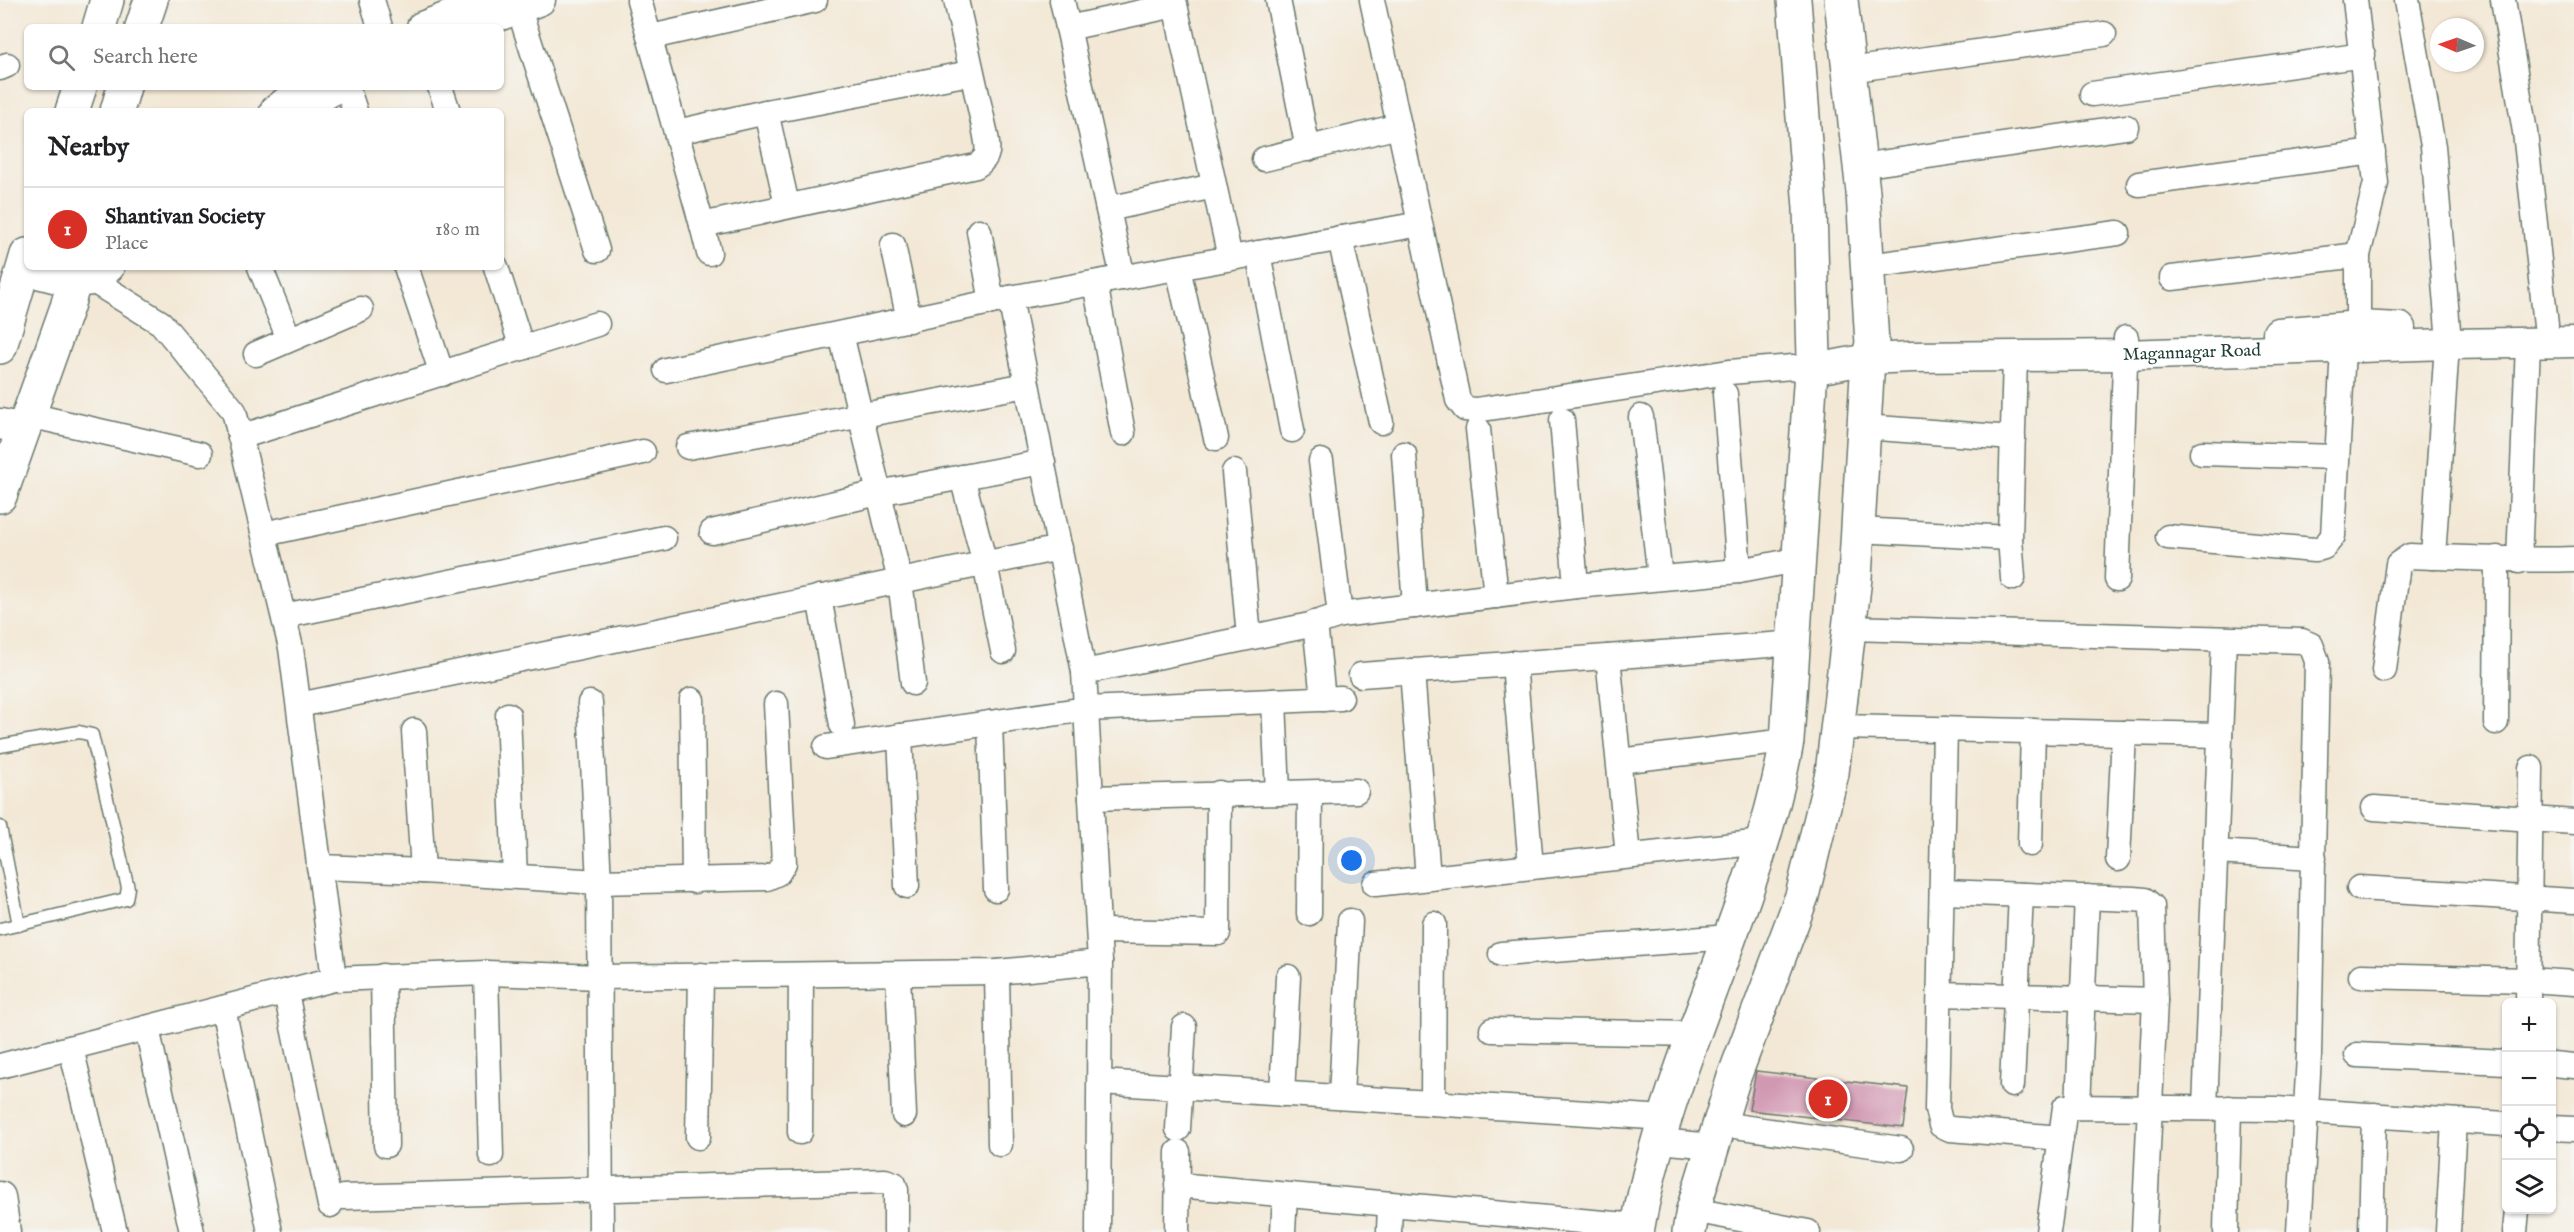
<!DOCTYPE html>
<html lang="en">
<head>
<meta charset="utf-8">
<style>
	:root { --surface:#fff; --page:#f6f6f6; --text:#202124; --muted:#757577; --line:#e0e0e0; --accent:#d93025 }
	body { margin:0; font-family:"IM FELL English",serif; background:var(--page); color:var(--text) }
	.controls { position:absolute; right:18px; bottom:18px; display:grid; overflow:hidden; border-radius:9px; box-shadow:0 2px 4px #0004 }
	.controls button { width:54px; height:54px; display:grid; place-items:center; padding:0; border:0; border-bottom:2px solid var(--line); background:var(--surface); color:var(--text); font:30px sans-serif }
	.compass { position:absolute; left:2430px; top:18px; width:54px; height:54px; border-radius:50%; background:var(--surface); box-shadow:0 2px 4px #0004; rotate:272deg }
	.you { position:absolute; left:1352px; top:861px; width:21px; height:21px; margin:-15px; border:4px solid #fff; border-radius:50%; background:#1a73e8; box-shadow:0 0 0 9px #1a73e833 }
	.badge { display:grid; place-items:center; width:39px; height:39px; border-radius:50%; background:var(--accent); color:#fff; font-size:20px; font-weight:700 }
	.pin { position:absolute; translate:-50% -50%; border:3px solid #fff; box-shadow:0 2px 6px #0006 }
	.list { margin:0; padding:0; list-style:none }
	h2 { display:flex; justify-content:space-between; align-items:center; height:78px; margin:0; padding:0 24px; font-size:26px }
	h2 small { font-size:20px; font-weight:400; color:var(--muted) }
	.list li { display:grid; grid-template-columns:39px 1fr auto; gap:18px; align-items:center; box-sizing:border-box; height:84px; padding:0 24px; border-top:2px solid var(--line) }
	.list b { display:block; font-size:22px; white-space:nowrap }
	.list p { margin:0; font-size:20px; white-space:nowrap; color:var(--muted) }
	.list em { font-size:20px; font-style:normal; color:var(--muted) }
	.icon { flex:none; width:33px; height:33px; fill:none; stroke:currentColor; stroke-width:2; stroke-linecap:round; stroke-linejoin:round }
	.map { position:relative; flex:none; width:2574px; height:1232px; overflow:hidden }
	.search { position:absolute; background:var(--surface); box-shadow:0 2px 4px #0004; left:24px; top:24px; width:480px; height:66px; display:flex; align-items:center; gap:15px; box-sizing:border-box; padding:0 21px; border-radius:9px; color:var(--muted); font-size:22px }
	.panel { position:absolute; background:var(--surface); box-shadow:0 2px 4px #0004; left:24px; top:108px; width:480px; height:162px; border-radius:9px }
	.map>svg:first-child { display:block }
	.building { fill:#d198b2 }
	.lines { fill:none; stroke-linecap:round; stroke-linejoin:round }
	.service-casing { stroke:#69796d; stroke-width:15 }
	.minor-casing { stroke:#69796d; stroke-width:27 }
	.tertiary-casing { stroke:#69796d; stroke-width:33 }
	.secondary-casing { stroke:#69796d; stroke-width:36 }
	.primary-casing { stroke:#69796d; stroke-width:36 }
	.service { stroke:#fff; stroke-width:12 }
	.minor { stroke:#fff; stroke-width:24 }
	.tertiary { stroke:#fff; stroke-width:30 }
	.secondary { stroke:#fff; stroke-width:33 }
	.primary { stroke:#fff; stroke-width:33 }
	.labels { text-anchor:middle; dominant-baseline:central; stroke-width:4.5; stroke-linejoin:round; paint-order:stroke }
	.street-label { font-size:18px; fill:#1f3d34; stroke:#f6f6f2 }
</style>
</head>
<body>
<div class="map">
<svg width="2574" height="1232" viewBox="0 0 2574 1232">
	<rect width="100%" height="100%" fill="#f6f6f2"/>
	<filter id="ink" filterUnits="userSpaceOnUse"><feTurbulence type="fractalNoise" baseFrequency=".0167" numOctaves="2"/><feDisplacementMap in="SourceGraphic" scale="12" xChannelSelector="R" yChannelSelector="G"/><feConvolveMatrix kernelMatrix="1 2 1 2 8 2 1 2 1" color-interpolation-filters="sRGB"/></filter>
	<filter id="wash" filterUnits="userSpaceOnUse"><feTurbulence type="fractalNoise" baseFrequency=".008" numOctaves="4" result="noise"/><feDisplacementMap in="SourceGraphic" scale="24" xChannelSelector="R" yChannelSelector="G"/><feGaussianBlur stdDeviation="1.35" result="paint"/><feColorMatrix in="noise" values="0 0 0 0 0 0 0 0 0 0 0 0 0 0 0 0 0 1.4 0 .05"/><feComposite in="paint" operator="in"/></filter>
	<g filter="url(#wash)">
		<rect width="100%" height="100%" fill="#f3e8d6"/>
		<g id="blocks">
			<!-- building -->
			<path class="building" d="M1756 1071 1908 1088 1903 1128 1749 1110Z"/>
		</g>
	</g>
	<g filter="url(#ink)">
		<use href="#blocks" fill-opacity="0" stroke="#69796d" stroke-width="1.5"/>
		<g class="lines">
			<!-- service casing -->
			<g class="service-casing">
				<g id="service">
					<path d="M0 746 79 732 92 735 128 888 126 899 0 929"/>
					<path d="M0 827 19 925"/>
				</g>
			</g>
			<!-- minor casing -->
			<g class="minor-casing">
				<g id="minor">
					<path d="M372 0 380 27"/>
					<path d="M516 0 597 250"/>
					<path d="M639 0 702 225 976 166C991 157 988 147 985 131L956 0"/>
					<path d="M1062 0 1123 278"/>
					<path d="M1174 0 1230 258"/>
					<path d="M1278 0 1308 149"/>
					<path d="M1372 0 1458 400 1465 409 1476 410 1729 372 1793 367 1811 370"/>
					<path d="M2355 0 2376 183 2358 255V342"/>
					<path d="M2407 0 2433 146 2448 330"/>
					<path d="M2503 0 2525 132 2546 325"/>
					<path d="M1068 28 1175 5"/>
					<path d="M651 37 815 0"/>
					<path d="M0 68 7 65"/>
					<path d="M1849 70 2104 34"/>
					<path d="M347 87 355 111"/>
					<path d="M440 87 448 111"/>
					<path d="M2092 94 2363 55"/>
					<path d="M766 112 787 205"/>
					<path d="M677 132 766 112 970 73"/>
					<path d="M1264 159 1399 126"/>
					<path d="M1860 166 2126 127"/>
					<path d="M2139 184 2373 152"/>
					<path d="M1108 209 1214 186"/>
					<path d="M702 225 709 253"/>
					<path d="M979 231 992 302"/>
					<path d="M1340 238 1381 422"/>
					<path d="M893 245 909 320"/>
					<path d="M1258 253 1292 430"/>
					<path d="M1868 266 2118 233"/>
					<path d="M260 267 289 339"/>
					<path d="M406 267 442 374"/>
					<path d="M496 267 522 348"/>
					<path d="M1178 268 1216 438"/>
					<path d="M2172 278 2358 255"/>
					<path d="M92 280 161 323 234 411 291 648 334 979"/>
					<path d="M1095 283 1123 433"/>
					<path d="M1010 298 1084 672 1100 962"/>
					<path d="M841 334 900 581 913 683"/>
					<path d="M256 354 361 309"/>
					<path d="M666 370 1010 298 1420 224"/>
					<path d="M1725 394 1739 571"/>
					<path d="M29 415 200 454"/>
					<path d="M1641 417 1660 577"/>
					<path d="M1562 420 1576 586"/>
					<path d="M1864 427 2013 438"/>
					<path d="M1478 429 1496 596"/>
					<path d="M240 437 597 324"/>
					<path d="M688 447 1027 385"/>
					<path d="M2202 453 2336 457"/>
					<path d="M1404 454 1415 606"/>
					<path d="M1321 461 1340 615"/>
					<path d="M1234 472 1249 637"/>
					<path d="M962 477 985 564 1003 651"/>
					<path d="M1858 530 2010 538"/>
					<path d="M712 532 878 493 1043 462"/>
					<path d="M264 534 643 452"/>
					<path d="M2168 537 2314 550 2324 547 2333 536 2343 349"/>
					<path d="M2433 557 2447 344"/>
					<path d="M2519 561 2528 345"/>
					<path d="M2013 578 2010 538 2015 357"/>
					<path d="M2117 579 2126 338"/>
					<path d="M819 597 842 725"/>
					<path d="M284 616 664 538"/>
					<path d="M1315 623 1323 699"/>
					<path d="M1849 628 2302 641 2311 645 2317 661 2309 1056 2299 1232"/>
					<path d="M1608 657 1628 856"/>
					<path d="M1514 663 1531 867"/>
					<path d="M2384 670 2398 564 2410 556C2465 558 2519 561 2574 559"/>
					<path d="M1412 671 1428 878"/>
					<path d="M1084 672 1310 625 1340 615 1576 586 1739 571 1801 559"/>
					<path d="M1361 675 1796 643"/>
					<path d="M692 700 694 881"/>
					<path d="M1274 701 1278 793"/>
					<path d="M590 703 599 882 601 1232"/>
					<path d="M299 705 1060 548"/>
					<path d="M508 715 515 876"/>
					<path d="M2496 722 2497 558"/>
					<path d="M990 723 996 889"/>
					<path d="M1837 727 2220 735"/>
					<path d="M1945 729 1937 1109 1941 1125 1950 1129 2061 1138"/>
					<path d="M414 731 423 871"/>
					<path d="M900 736 907 886"/>
					<path d="M826 747 1086 709 1341 698"/>
					<path d="M1619 761 1787 741"/>
					<path d="M1091 798 1356 791"/>
					<path d="M2374 808 2574 822"/>
					<path d="M2030 844 2033 731"/>
					<path d="M2216 852 2314 858"/>
					<path d="M2118 859 2124 733"/>
					<path d="M319 867 423 871 599 882 767 878 778 873 784 863 776 704"/>
					<path d="M1375 884 1762 842"/>
					<path d="M2359 888 2574 901"/>
					<path d="M1942 892 2134 899 2145 900 2152 906 2155 1000 2144 1232"/>
					<path d="M1309 913 1310 793"/>
					<path d="M1099 931 1218 933 1219 793"/>
					<path d="M1501 954 1730 937"/>
					<path d="M997 972 1000 1144"/>
					<path d="M486 973 491 1155"/>
					<path d="M898 974 904 1115"/>
					<path d="M383 976 386 1145"/>
					<path d="M2361 976 2528 980 2574 983"/>
					<path d="M286 993 330 1205"/>
					<path d="M1940 994 2155 1000"/>
					<path d="M2528 1002 2531 768"/>
					<path d="M223 1008 270 1232"/>
					<path d="M147 1028 192 1232"/>
					<path d="M1492 1030 1695 1034"/>
					<path d="M71 1048 115 1232"/>
					<path d="M2357 1055 2506 1062"/>
					<path d="M2552 1064 2574 1066"/>
					<path d="M0 1066 334 979 486 973 600 977 997 972 1100 962 1098 1232"/>
					<path d="M1100 1082 1666 1118"/>
					<path d="M2012 1085 2021 895"/>
					<path d="M1282 1094 1288 977"/>
					<path d="M1341 1097 1350 921"/>
					<path d="M1433 1103 1434 924"/>
					<path d="M2078 1107 2087 897"/>
					<path d="M2205 1108 2224 639"/>
					<path d="M1720 1124 1901 1149"/>
					<path d="M2552 1128 2574 1129"/>
					<path d="M1178 1129 1184 1027"/>
					<path d="M800 1132 801 975"/>
					<path d="M698 1137 701 975"/>
					<path d="M1659 1141 1713 1146"/>
					<path d="M1177 1185 1638 1226"/>
					<path d="M344 1197 885 1181 894 1184 896 1190V1232"/>
					<path d="M1693 1210 1808 1232"/>
					<path d="M1177 1232 1178 1152"/>
					<path d="M1283 1232 1285 1195"/>
					<path d="M1389 1232 1390 1204"/>
					<path d="M2048 1232 2065 1107 2276 1109 2506 1124"/>
					<path d="M2226 1232 2229 1108"/>
					<path d="M2371 1232 2374 1115"/>
					<path d="M2448 1232 2454 1121"/>
					<path d="M2515 1232 2517 1210"/>
				</g>
			</g>
			<!-- tertiary casing -->
			<g class="tertiary-casing">
				<g id="tertiary">
					<path d="M422 27 489 1"/>
					<path d="M469 27 540 0"/>
					<path d="M275 111 305 87"/>
					<path d="M301 111 336 87"/>
					<path d="M22 269 73 282 92 280 109 267"/>
					<path d="M2278 333 2359 326 2400 328"/>
					<path id="s1" d="M1811 370 1868 359 1911 357 2123 355 2447 344 2574 342"/>
					<path d="M0 424 24 429"/>
					<path d="M0 1197 5 1232"/>
				</g>
			</g>
			<!-- secondary casing -->
			<g class="secondary-casing">
				<g id="secondary">
					<path d="M99 27 107 0"/>
					<path d="M142 27 151 0"/>
					<path d="M72 111 80 87"/>
					<path d="M117 111 124 87"/>
					<path d="M0 347 27 255"/>
					<path d="M0 496 67 307 78 267"/>
				</g>
			</g>
			<!-- primary casing -->
			<g class="primary-casing">
				<g id="primary">
					<path d="M1637 1232C1666 1062 1757 910 1787 741L1811 370 1814 358 1810 208 1794 0"/>
					<path d="M1689 1232 1693 1210 1734 1077 1802 896 1832 773 1855 578 1868 359 1872 344 1863 192 1841 0"/>
				</g>
			</g>
			<!-- service -->
			<use href="#service" class="service"/>
			<!-- minor -->
			<use href="#minor" class="minor"/>
			<!-- tertiary -->
			<use href="#tertiary" class="tertiary"/>
			<!-- secondary -->
			<use href="#secondary" class="secondary"/>
			<!-- primary -->
			<use href="#primary" class="primary"/>
		</g>
	</g>
	<g class="labels">
		<!-- street labels -->
		<g class="street-label">
			<text stroke="none"><textPath href="#s1" startOffset="382">Magannagar Road</textPath></text>
		</g>
	</g>
</svg>
<div class="controls">
<button>+</button>
<button>−</button>
<button><svg class="icon" aria-label="locate" viewBox="0 0 24 24"><circle cx="12" cy="12" r="6"/><path d="M12 2v4M12 18v4M2 12h4M18 12h4"/></svg></button>
<button><svg class="icon" aria-label="layers" viewBox="0 0 24 24"><path d="M12 4l9 5-9 5-9-5zM3 14l9 5 9-5"/></svg></button>
</div>
<svg class="compass" viewBox="-18 -18 36 36"><path d="M0-13l5 13h-10z" fill="#e53935"/><path d="M0 13l5-13h-10z" fill="#757577"/></svg>
<div class="you"></div>
<div class="pin badge" style="left:1828px;top:1099px">1</div>
<div class="search"><svg class="icon" aria-label="search" viewBox="0 0 24 24"><circle cx="10" cy="10" r="6"/><path d="M15 15l6 6"/></svg>Search here</div>
<section class="panel">
<h2>Nearby<small></small></h2>
<ul class="list">
<li><span class="badge">1</span><div><b>Shantivan Society</b><p>Place</p></div><em>180 m</em></li>
</ul>
</section>
</div>
</body>
</html>
